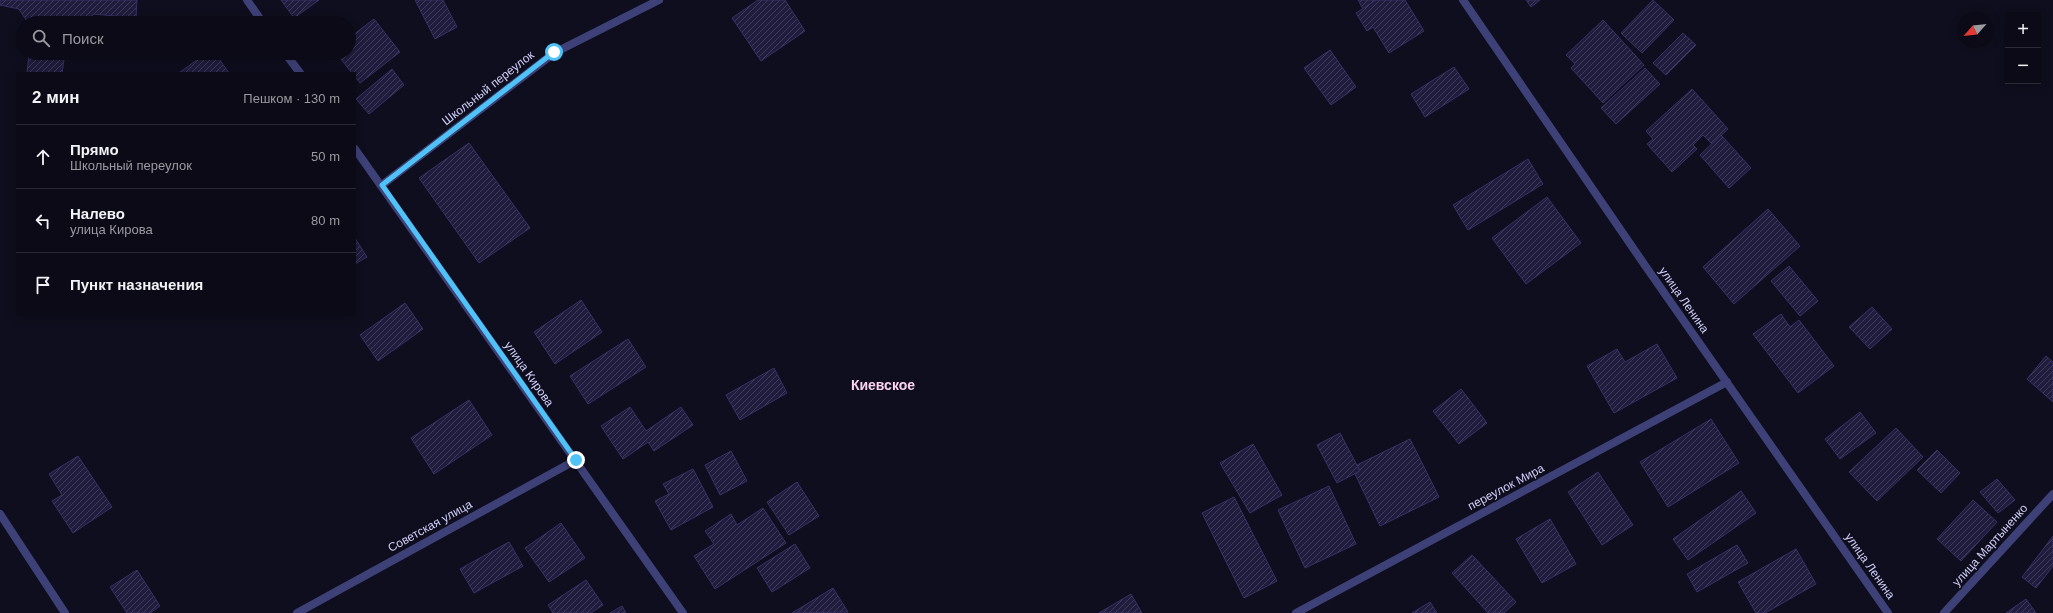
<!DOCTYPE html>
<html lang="ru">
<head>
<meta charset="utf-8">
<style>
	:root { --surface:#0b0a16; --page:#14131f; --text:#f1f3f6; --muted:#9a9aa1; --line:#2b2b35 }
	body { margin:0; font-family:Arial,sans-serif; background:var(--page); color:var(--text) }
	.controls { position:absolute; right:12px; top:12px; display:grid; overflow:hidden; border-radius:0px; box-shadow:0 2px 10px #0003 }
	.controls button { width:36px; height:36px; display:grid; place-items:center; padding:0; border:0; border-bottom:1px solid var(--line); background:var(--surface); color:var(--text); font:20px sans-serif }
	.compass { position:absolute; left:1957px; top:12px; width:36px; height:36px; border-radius:50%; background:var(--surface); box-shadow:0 2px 10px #0003; rotate:243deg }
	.stop { position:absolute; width:12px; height:12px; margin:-9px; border:3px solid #4fc3f7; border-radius:50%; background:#fff }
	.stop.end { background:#4fc3f7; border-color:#fff; box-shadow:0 1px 4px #0008 }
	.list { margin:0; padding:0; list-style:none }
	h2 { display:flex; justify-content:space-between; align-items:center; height:52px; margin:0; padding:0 16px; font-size:17px }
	h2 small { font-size:13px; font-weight:400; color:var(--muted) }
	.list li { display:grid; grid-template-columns:26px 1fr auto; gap:12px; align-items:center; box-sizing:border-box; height:64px; padding:0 16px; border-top:1px solid var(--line) }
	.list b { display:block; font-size:15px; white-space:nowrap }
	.list p { margin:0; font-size:13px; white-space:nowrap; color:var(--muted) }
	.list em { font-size:13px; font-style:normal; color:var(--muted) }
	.icon { flex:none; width:22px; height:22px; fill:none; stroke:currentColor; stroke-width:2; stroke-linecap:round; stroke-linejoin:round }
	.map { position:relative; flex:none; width:2053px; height:613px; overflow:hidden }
	.search { position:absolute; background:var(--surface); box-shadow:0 2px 10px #0003; left:16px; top:16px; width:340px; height:44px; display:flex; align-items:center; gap:10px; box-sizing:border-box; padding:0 14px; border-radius:22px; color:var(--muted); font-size:15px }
	.panel { position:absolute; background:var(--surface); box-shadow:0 2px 10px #0003; left:16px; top:72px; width:340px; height:244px; border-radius:0px }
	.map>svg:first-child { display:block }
	.building { fill:url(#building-hatch); stroke:#363166 }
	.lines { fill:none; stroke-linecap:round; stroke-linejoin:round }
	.lane { stroke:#3e4178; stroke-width:8 }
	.street { stroke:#3e4178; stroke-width:8 }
	.route { stroke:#4fc3f7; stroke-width:5 }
	.labels { text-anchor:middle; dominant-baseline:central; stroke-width:3.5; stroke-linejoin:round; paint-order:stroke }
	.street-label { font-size:12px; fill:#d1d0fa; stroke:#0f0e1e }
	.quarter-label { font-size:14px; font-weight:bold; fill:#fad2ef; stroke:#0f0e1e }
</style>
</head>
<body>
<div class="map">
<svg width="2053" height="613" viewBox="0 0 2053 613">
	<defs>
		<pattern id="building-hatch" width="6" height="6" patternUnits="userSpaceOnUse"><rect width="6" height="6" fill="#201c3d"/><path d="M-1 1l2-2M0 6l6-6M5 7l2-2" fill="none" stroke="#3f3c5a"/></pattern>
	</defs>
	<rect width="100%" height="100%" fill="#0f0e1e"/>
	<!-- building -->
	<g class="building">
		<path d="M0 0H137L136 18 94 14 83 23H28L19 9 0 5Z"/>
		<path d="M281 0H319L294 18Z"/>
		<path d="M415 0H443L457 27 435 39Z"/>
		<path d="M758 0H785L805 31 761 61 732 18Z"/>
		<path d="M1358 0H1376L1363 9Z"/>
		<path d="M1376 0H1405L1424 31 1389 53 1373 27 1367 31 1356 13Z"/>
		<path d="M1526 0H1540L1531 7Z"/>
		<path d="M1653 0 1674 20 1642 53 1621 33Z"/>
		<path d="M374 19 400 52 360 83 355 77V73H352L336 53H349V38Z"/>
		<path d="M1603 20 1644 65 1603 103 1571 68 1575 64 1566 55Z"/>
		<path d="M1683 33 1696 45 1666 75 1653 63Z"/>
		<path d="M1330 50 1356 87 1331 105 1304 68Z"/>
		<path d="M29 53H65L62 73H27Z"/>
		<path d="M206 53H215L229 73H179Z"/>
		<path d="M1454 67 1469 89 1425 117 1411 94Z"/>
		<path d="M1645 68 1660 84 1616 124 1601 108Z"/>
		<path d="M392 69 404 85 369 114 356 99Z"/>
		<path d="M1692 89 1728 129 1712 144 1703 135 1693 145 1697 149 1672 172 1647 144 1653 139 1646 131Z"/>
		<path d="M1721 135 1751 168 1729 188 1700 155Z"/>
		<path d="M469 143 530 228 479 263 419 178Z"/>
		<path d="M1528 159 1543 184 1468 230 1453 205Z"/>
		<path d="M1547 197 1581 243 1526 284 1492 238Z"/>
		<path d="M1768 209 1800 246 1734 304 1703 267Z"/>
		<path d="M355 238 367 257 355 264Z"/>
		<path d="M1789 266 1818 301 1800 316 1771 281Z"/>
		<path d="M581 300 602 332 555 364 534 332Z"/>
		<path d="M405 303 423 329 378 361 360 335Z"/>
		<path d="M1872 307 1892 329 1870 349 1849 327Z"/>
		<path d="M1781 314 1790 327 1799 320 1834 366 1798 393 1753 334Z"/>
		<path d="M628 339 646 367 588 404 570 376Z"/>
		<path d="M1657 344 1677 378 1614 413 1587 366 1617 349 1625 362Z"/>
		<path d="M2046 356 2053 362V402L2027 379Z"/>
		<path d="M774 368 787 393 740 420 726 395Z"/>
		<path d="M1461 389 1487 423 1459 444 1433 411Z"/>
		<path d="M469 400 492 435 434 474 411 438Z"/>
		<path d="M630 407 646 431 681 407 693 425 654 451 648 442 623 459 601 426Z"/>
		<path d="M1860 412 1876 433 1840 459 1825 439Z"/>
		<path d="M1711 419 1739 463 1668 507 1640 462Z"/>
		<path d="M1896 428 1923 457 1877 501 1849 472Z"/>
		<path d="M1340 433 1360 471 1337 483 1317 445Z"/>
		<path d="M1410 439 1439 497 1380 526 1355 474 1360 471 1357 465Z"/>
		<path d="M1253 444 1282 495 1250 513 1220 463Z"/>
		<path d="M1937 450 1960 473 1941 493 1917 470Z"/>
		<path d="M731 451 747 481 720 495 705 465Z"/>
		<path d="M78 456 112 507 73 533 52 501 62 495 49 474Z"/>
		<path d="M693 469 713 507 671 530 655 501 669 494 663 484Z"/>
		<path d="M1598 472 1633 525 1602 545 1568 492Z"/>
		<path d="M1997 479 2015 500 1998 513 1980 492Z"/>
		<path d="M797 482 819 516 789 535 767 502Z"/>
		<path d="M1329 486 1356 544 1305 568 1278 510Z"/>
		<path d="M1741 491 1756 513 1688 560 1673 539Z"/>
		<path d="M1234 497 1277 581 1244 598 1202 513Z"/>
		<path d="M1973 500 1997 522 1961 561 1937 539Z"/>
		<path d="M763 508 786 543 715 589 694 556 714 544 705 531 731 514 737 525Z"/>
		<path d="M1550 519 1576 564 1542 583 1516 539Z"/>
		<path d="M561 523 585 558 549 582 525 548Z"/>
		<path d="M2053 536V566L2036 588 2022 577Z"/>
		<path d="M509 542 523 566 474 593 460 569Z"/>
		<path d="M795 544 810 568 772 592 757 568Z"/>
		<path d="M1737 545 1748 563 1697 592 1687 574Z"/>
		<path d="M1796 549 1816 584 1765 613H1756L1738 582Z"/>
		<path d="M1472 555 1516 602 1504 613H1488L1452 573Z"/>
		<path d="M137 570 160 606 150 613H127L110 587Z"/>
		<path d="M586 580 603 605 591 613H553L548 605Z"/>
		<path d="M833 588 848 612 792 613Z"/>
		<path d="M1131 594 1142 613H1099Z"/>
		<path d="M2026 599 2036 613H2006Z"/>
		<path d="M1430 602 1437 613H1412Z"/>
		<path d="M622 606 626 613H610Z"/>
	</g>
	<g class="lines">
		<!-- lane -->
		<path class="lane" d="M0 514 65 613"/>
		<!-- street -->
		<g class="street">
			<path d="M247 0 263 23"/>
			<path d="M1463 0 1644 264 1888 613"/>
			<path d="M285 53 300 73"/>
			<path d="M355 149 683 613"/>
			<path d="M382 185 554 53 659 0"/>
			<path d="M297 613 576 460"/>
			<path d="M1296 613 1727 382"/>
			<path d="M1944 613 2053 494"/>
		</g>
	</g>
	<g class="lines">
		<!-- route -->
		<path class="route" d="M554 52 382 185 576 460"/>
	</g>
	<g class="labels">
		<!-- street labels -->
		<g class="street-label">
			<text transform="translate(488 88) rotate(-38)">Школьный переулок</text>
			<text transform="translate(1684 300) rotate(55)">улица Ленина</text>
			<text transform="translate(529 374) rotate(55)">улица Кирова</text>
			<text transform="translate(1506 487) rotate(-28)">переулок Мира</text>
			<text transform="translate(430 526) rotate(-29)">Советская улица</text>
			<text transform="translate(1990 545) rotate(-48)">улица Мартыненко</text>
			<text transform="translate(1870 566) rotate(55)">улица Ленина</text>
		</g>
		<!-- quarter labels -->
		<g class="quarter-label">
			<text x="883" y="385">Киевское</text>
		</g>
	</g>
</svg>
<div class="controls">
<button>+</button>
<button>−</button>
</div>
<svg class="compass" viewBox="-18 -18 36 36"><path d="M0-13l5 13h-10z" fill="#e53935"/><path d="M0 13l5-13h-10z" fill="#9a9aa1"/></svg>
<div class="stop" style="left:554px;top:52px"></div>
<div class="stop end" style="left:576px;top:460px"></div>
<div class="search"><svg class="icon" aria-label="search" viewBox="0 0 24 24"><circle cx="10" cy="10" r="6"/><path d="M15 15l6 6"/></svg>Поиск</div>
<section class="panel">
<h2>2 мин<small>Пешком · 130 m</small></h2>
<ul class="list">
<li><svg class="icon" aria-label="ahead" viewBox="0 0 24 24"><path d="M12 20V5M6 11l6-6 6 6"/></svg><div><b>Прямо</b><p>Школьный переулок</p></div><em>50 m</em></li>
<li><svg class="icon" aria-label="left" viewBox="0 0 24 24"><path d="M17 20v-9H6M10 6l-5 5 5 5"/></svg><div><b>Налево</b><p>улица Кирова</p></div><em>80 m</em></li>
<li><svg class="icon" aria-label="arrive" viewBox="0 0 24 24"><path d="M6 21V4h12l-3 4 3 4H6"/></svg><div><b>Пункт назначения</b></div></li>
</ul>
</section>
</div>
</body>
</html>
